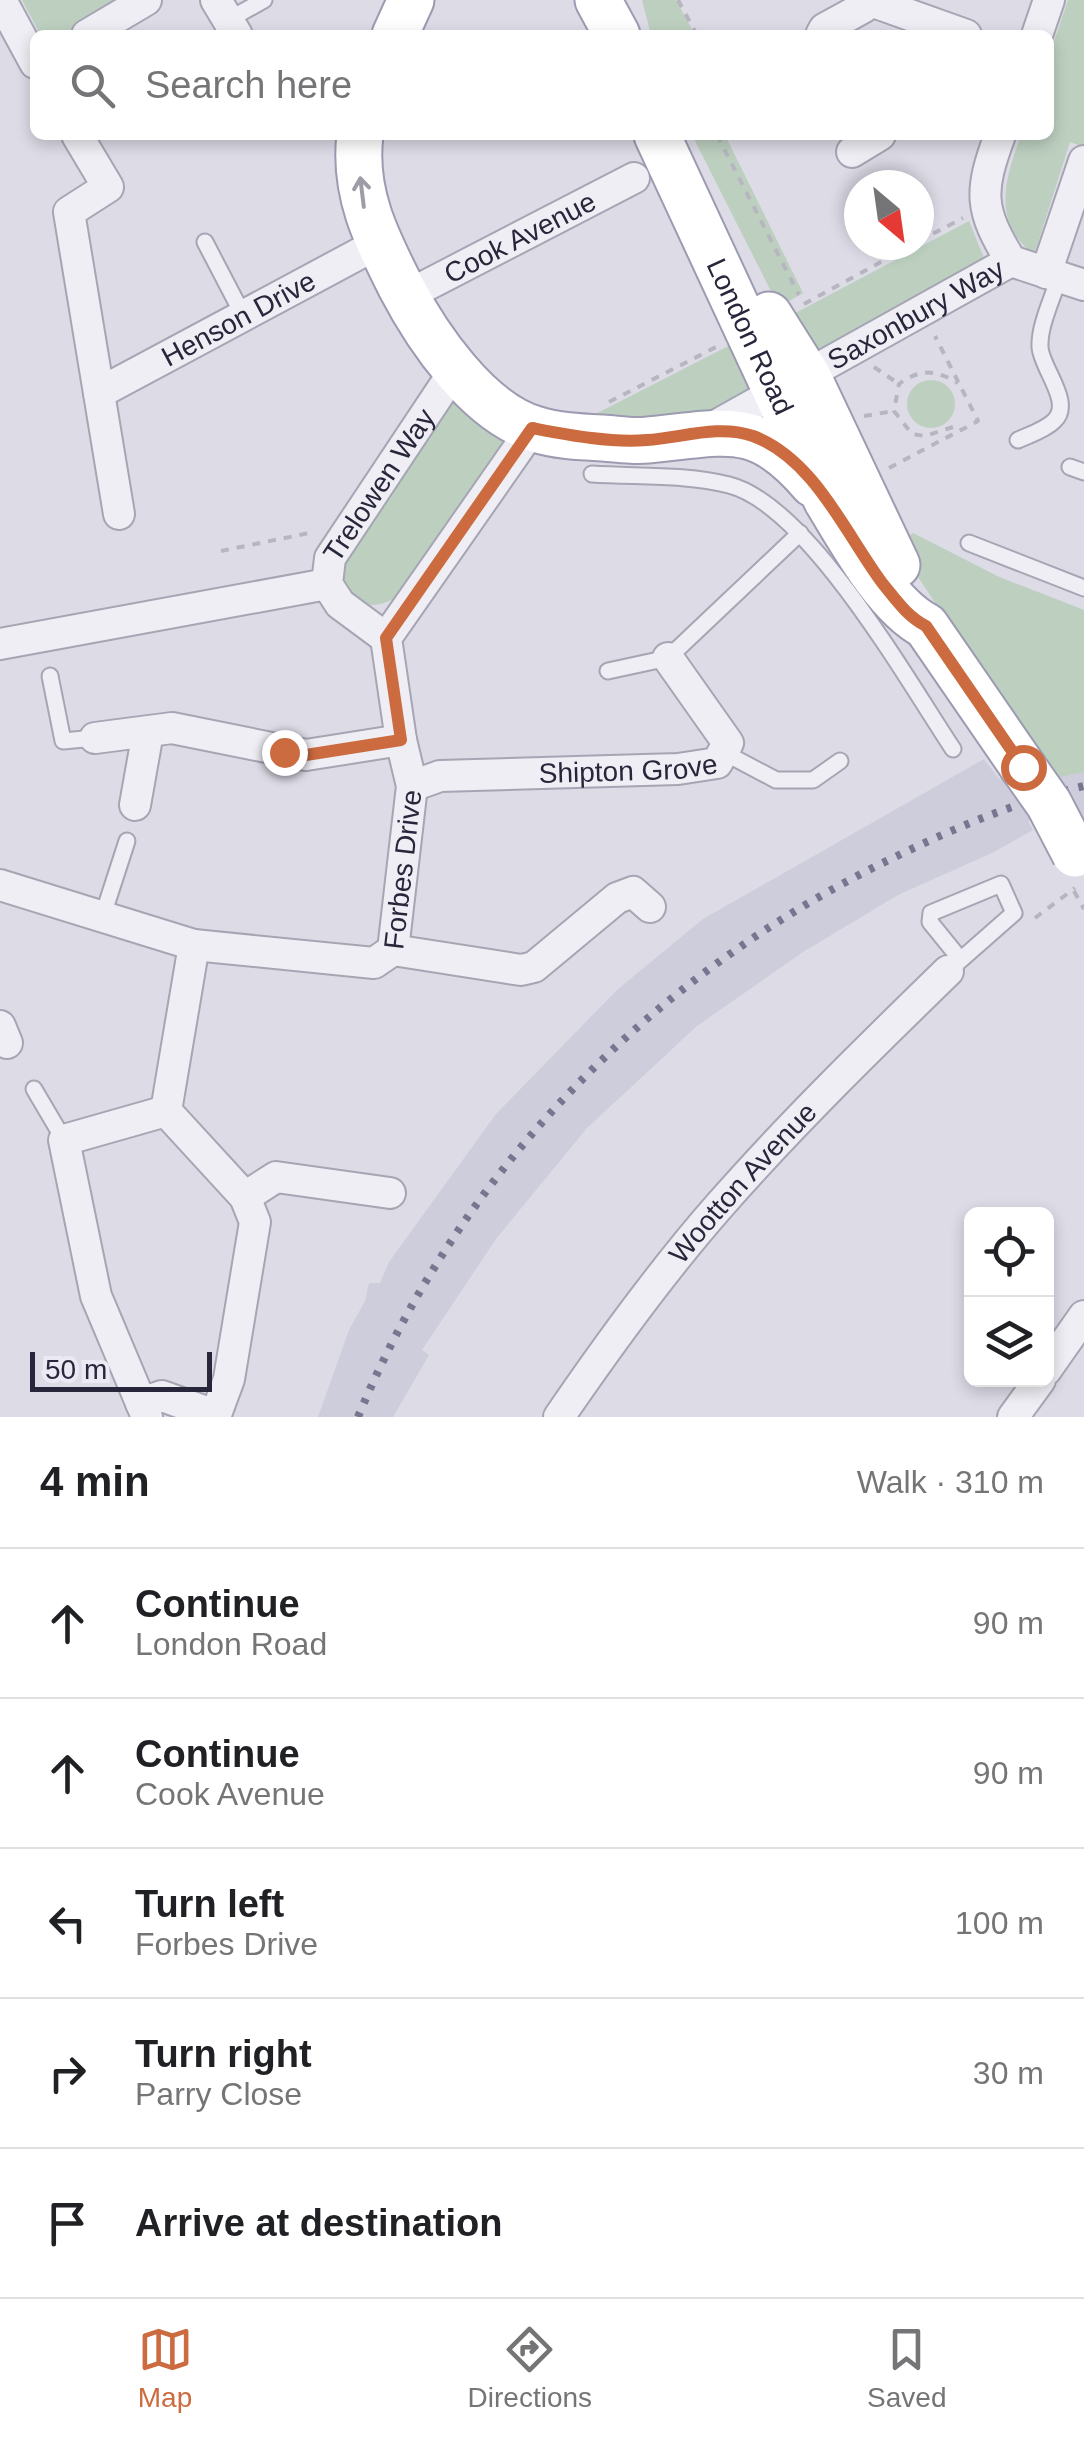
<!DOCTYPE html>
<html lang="en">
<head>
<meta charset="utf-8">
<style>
	:root { --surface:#fff; --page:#f2f2f2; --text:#202124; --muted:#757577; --line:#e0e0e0; --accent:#cc6b3f }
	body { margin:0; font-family:Helvetica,sans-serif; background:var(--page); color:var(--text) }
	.controls { position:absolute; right:30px; bottom:30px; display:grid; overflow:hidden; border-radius:15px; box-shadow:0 5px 15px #0003 }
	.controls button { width:90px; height:90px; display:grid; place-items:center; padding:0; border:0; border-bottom:2px solid var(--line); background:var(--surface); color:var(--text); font:50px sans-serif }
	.compass { position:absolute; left:844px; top:170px; width:90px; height:90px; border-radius:50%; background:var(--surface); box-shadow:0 5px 15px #0003; rotate:151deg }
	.scale { position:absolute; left:30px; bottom:25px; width:182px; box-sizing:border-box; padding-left:10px; border:5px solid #28263b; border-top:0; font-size:28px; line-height:35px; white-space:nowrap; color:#28263b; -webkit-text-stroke:8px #ebeaf4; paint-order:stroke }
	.stop { position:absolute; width:30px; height:30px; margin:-22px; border:8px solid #cc6b3f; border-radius:50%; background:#fff }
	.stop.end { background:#cc6b3f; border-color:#fff; box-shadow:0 2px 10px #0008 }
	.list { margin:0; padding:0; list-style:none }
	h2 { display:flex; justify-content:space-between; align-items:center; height:130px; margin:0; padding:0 40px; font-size:42px }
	h2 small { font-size:32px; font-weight:400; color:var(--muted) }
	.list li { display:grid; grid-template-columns:65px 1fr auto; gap:30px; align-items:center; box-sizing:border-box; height:150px; padding:0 40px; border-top:2px solid var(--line) }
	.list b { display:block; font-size:38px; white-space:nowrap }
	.list p { margin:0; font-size:32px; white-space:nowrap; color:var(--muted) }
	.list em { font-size:32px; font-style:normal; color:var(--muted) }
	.icon { flex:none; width:55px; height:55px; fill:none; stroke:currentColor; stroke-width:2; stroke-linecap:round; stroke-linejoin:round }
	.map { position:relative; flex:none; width:1084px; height:1417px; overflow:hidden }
	.search { position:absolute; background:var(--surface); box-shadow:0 5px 15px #0003; left:30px; right:30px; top:30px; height:110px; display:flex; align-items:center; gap:25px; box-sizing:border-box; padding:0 35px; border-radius:15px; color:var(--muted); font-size:38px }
	.sheet { height:880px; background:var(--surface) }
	nav { display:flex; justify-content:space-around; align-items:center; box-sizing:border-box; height:140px; border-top:2px solid var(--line); background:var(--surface); font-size:28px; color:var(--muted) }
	nav a { display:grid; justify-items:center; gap:5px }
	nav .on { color:var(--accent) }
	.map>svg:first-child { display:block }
	.built { fill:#cecddb }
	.green { fill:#bdd0c0 }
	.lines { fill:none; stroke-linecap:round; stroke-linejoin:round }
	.service-casing { stroke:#a6a5b3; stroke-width:19 }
	.minor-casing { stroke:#a6a5b3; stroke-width:34 }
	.primary-casing { stroke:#9c9bb1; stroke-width:49 }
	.path { stroke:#b7b6c0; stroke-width:4; stroke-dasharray:8 8; stroke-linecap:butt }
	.service { stroke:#efeef4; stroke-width:15 }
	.minor { stroke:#efeef4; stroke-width:30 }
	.primary { stroke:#fff; stroke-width:45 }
	.rail { stroke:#77758f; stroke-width:8; stroke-dasharray:5 10; stroke-linecap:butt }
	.primary-bridge-casing { stroke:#9c9bb1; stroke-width:49; stroke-linecap:butt }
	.primary-bridge { stroke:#fff; stroke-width:45 }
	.oneway { stroke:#9e9da7 }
	.route { stroke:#cc6b3f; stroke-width:12 }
	.labels { text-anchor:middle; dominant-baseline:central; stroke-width:8; stroke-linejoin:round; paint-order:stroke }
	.street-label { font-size:28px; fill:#28263b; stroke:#ebeaf4 }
</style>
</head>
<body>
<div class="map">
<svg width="1084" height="1417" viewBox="0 0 1084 1417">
	<rect width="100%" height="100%" fill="#dcdbe6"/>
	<!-- built -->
	<path class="built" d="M913 533 999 577 1084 610V820L1079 821 1069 808 1028 821 1033 830 992 853 898 895 803 952 697 1026 587 1128 496 1239 422 1350 429 1355 393 1417H318L349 1330 365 1301 369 1283H380L389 1262 496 1114 618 989 703 919 984 759 999 779 1023 767Z"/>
	<!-- green -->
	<g class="green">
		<path d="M22 0H124C99 15 69 44 39 32Z"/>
		<path d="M642 0H676L695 35H651Z"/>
		<path d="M1068 0H1084V147L1070 142 1034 255C991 220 1005 180 1021 135H1049V56Z"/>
		<path d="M692 135H725L803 293 779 307Z"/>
		<path d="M969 221 986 263 836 347 811 348 784 319Z"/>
		<path d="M744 338 756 392 706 419 570 427Z"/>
		<circle cx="931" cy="404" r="24"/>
		<path d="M457 388 518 432 406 591C369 618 344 605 338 561Z"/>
		<path d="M913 533 999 577 1084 610V772L1060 777 1042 753 1037 758 897 545Z"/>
	</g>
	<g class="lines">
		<!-- service casing -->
		<g class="service-casing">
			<g id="service">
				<path d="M228 20 264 0"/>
				<path d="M205 242 243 315"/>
				<path d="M1018 440C1029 435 1045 430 1054 421 1074 403 1041 368 1040 347 1039 325 1053 298 1059 277"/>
				<path d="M1070 467 1084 472"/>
				<path d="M592 474C637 477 686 474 729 485 808 505 907 680 953 749"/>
				<path d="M969 543 1084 588"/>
				<path d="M608 671 668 658 800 533"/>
				<path d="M50 676 63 741 95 738"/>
				<path d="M723 752 776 780H813L840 761"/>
				<path d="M102 918 127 841"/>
				<path d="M948 971 1014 913 1001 884 931 913 930 922 960 959"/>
				<path d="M34 1089 64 1140"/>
			</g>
		</g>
		<!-- minor casing -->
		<g class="minor-casing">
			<g id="minor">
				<path d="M1 0 35 63"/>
				<path d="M216 0 237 35"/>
				<path d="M868 0 966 35"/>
				<path d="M87 35 146 0"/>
				<path d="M821 35 824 29 864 7 869 0"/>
				<path d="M1037 35 1049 0"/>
				<path d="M77 135 108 187 69 212 119 514"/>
				<path d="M1000 135C979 192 979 209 1011 261"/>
				<path d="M852 152 880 135"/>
				<path d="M1046 273 1084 161"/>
				<path id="s1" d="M406 296 634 178"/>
				<path id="s2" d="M99 393 379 243"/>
				<path id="s3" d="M706 431 1011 261 1084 285"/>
				<path id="s4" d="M386 638 340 604 327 584 330 558 455 370"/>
				<path d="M0 644 327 584"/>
				<path d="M95 738 172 728 306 755 401 740"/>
				<path id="s5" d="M412 786 440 776 678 769 717 763 728 743 668 658"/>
				<path d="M135 805 148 732"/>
				<path id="s6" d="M0 885 194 945 374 963 393 950 412 786 401 740 386 638 532 429"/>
				<path d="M393 950 521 970 534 967 617 898 633 892 650 907"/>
				<path d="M0 1026 7 1043"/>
				<path d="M166 1111 245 1197 255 1222 229 1379 215 1417"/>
				<path d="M166 1111 194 945"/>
				<path d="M245 1197 276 1177 390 1193"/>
				<path d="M1046 1370 1084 1316"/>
				<path d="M141 1403 162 1396 215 1415"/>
				<path d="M147 1417 96 1296 64 1140 166 1111"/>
				<path id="s7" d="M559 1417C609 1344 661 1272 720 1205 792 1123 870 1047 948 971"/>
				<path d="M1013 1417 1040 1380"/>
			</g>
		</g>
		<!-- primary casing -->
		<g class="primary-casing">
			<g id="primary">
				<path d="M598 0 617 35"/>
				<path d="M395 35 411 0"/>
				<path d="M360 135C353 192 376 238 401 287 427 337 478 412 535 429 556 436 581 437 603 438 618 439 634 442 648 440 726 433 756 417 813 484"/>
				<path id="s8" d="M657 135 827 501C851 540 886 605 926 626L1023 767"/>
				<path d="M769 315 808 377 897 565"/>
			</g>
		</g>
		<!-- path -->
		<g class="path">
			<path d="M678 0 697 35"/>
			<path d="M717 135 799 295"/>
			<path d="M919 241 963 218"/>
			<path d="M804 304 912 245"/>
			<path d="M874 367 899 384"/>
			<path d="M609 402 716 347"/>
			<path d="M864 416 894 411"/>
			<path d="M953 427 925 436 912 434 894 411 899 384C921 368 936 370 958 383"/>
			<path d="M889 468 978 421 935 336"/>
			<path d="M221 551 314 532"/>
			<path d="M1074 891 1084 909"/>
			<path d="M1035 918 1075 888"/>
		</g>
		<!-- service -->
		<use href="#service" class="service"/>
		<!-- minor -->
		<use href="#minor" class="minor"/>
		<!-- primary -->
		<use href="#primary" class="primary"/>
		<!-- rail -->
		<path class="rail" d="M358 1417C461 1167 657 970 899 855 959 826 1019 801 1084 786"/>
		<!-- primary-bridge casing -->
		<g class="primary-bridge-casing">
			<path id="primary-bridge" d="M1023 767 1049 804 1075 854"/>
		</g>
		<!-- primary-bridge -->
		<use href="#primary-bridge" class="primary-bridge"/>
	</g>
	<!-- one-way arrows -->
	<defs><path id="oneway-shaft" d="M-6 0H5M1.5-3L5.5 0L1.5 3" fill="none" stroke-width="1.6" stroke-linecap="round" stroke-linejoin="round" transform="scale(2.5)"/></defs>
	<use class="oneway" href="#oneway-shaft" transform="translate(362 192) rotate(-97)"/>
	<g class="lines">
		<!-- route -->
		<path class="route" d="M284 752 306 755 401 740 386 638 532 428C569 435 609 443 647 440 681 438 718 424 753 436 815 459 846 535 883 584 897 601 907 616 926 626L1023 767"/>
	</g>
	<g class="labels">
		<!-- street labels -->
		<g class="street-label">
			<text stroke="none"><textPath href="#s1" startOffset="128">Cook Avenue</textPath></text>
			<text stroke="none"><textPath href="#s3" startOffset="240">Saxonbury Way</textPath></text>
			<text stroke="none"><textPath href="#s2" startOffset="158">Henson Drive</textPath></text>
			<text stroke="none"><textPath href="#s8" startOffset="222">London Road</textPath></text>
			<text stroke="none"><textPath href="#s4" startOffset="195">Trelowen Way</textPath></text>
			<text stroke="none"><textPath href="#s5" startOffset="218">Shipton Grove</textPath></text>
			<text stroke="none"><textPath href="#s6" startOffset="488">Forbes Drive</textPath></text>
			<text stroke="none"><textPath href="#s7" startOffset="298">Wootton Avenue</textPath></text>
		</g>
	</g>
</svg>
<div class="controls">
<button><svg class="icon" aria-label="locate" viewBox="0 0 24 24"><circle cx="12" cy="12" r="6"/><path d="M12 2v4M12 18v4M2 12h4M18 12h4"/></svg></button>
<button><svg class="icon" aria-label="layers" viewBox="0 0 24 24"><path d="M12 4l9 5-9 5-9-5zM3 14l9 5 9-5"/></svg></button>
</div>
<svg class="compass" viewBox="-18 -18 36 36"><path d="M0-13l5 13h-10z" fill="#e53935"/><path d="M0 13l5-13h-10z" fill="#757577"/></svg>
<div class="scale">50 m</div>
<div class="stop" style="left:1023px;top:767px"></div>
<div class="stop end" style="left:284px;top:752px"></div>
<div class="search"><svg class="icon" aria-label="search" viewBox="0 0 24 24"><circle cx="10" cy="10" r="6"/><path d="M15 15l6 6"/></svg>Search here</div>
</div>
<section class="sheet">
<h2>4 min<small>Walk · 310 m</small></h2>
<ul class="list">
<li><svg class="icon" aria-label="ahead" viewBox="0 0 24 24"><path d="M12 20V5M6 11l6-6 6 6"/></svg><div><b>Continue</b><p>London Road</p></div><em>90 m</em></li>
<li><svg class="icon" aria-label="ahead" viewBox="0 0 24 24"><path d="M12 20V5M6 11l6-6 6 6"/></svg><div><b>Continue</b><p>Cook Avenue</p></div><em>90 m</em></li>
<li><svg class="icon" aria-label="left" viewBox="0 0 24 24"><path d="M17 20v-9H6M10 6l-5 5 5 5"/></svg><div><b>Turn left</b><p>Forbes Drive</p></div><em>100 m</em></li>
<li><svg class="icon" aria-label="right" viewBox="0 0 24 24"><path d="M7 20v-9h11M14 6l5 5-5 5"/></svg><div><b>Turn right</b><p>Parry Close</p></div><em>30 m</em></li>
<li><svg class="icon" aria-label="arrive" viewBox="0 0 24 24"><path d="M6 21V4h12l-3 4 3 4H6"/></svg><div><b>Arrive at destination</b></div></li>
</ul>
</section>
<nav>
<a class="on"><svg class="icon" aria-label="map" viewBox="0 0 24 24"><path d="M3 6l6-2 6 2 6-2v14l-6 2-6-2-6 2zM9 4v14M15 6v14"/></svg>Map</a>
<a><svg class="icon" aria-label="directions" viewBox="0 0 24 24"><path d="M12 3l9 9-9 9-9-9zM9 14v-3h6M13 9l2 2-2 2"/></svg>Directions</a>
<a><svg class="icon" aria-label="saved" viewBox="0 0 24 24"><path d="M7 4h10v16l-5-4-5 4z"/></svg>Saved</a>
</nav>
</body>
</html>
